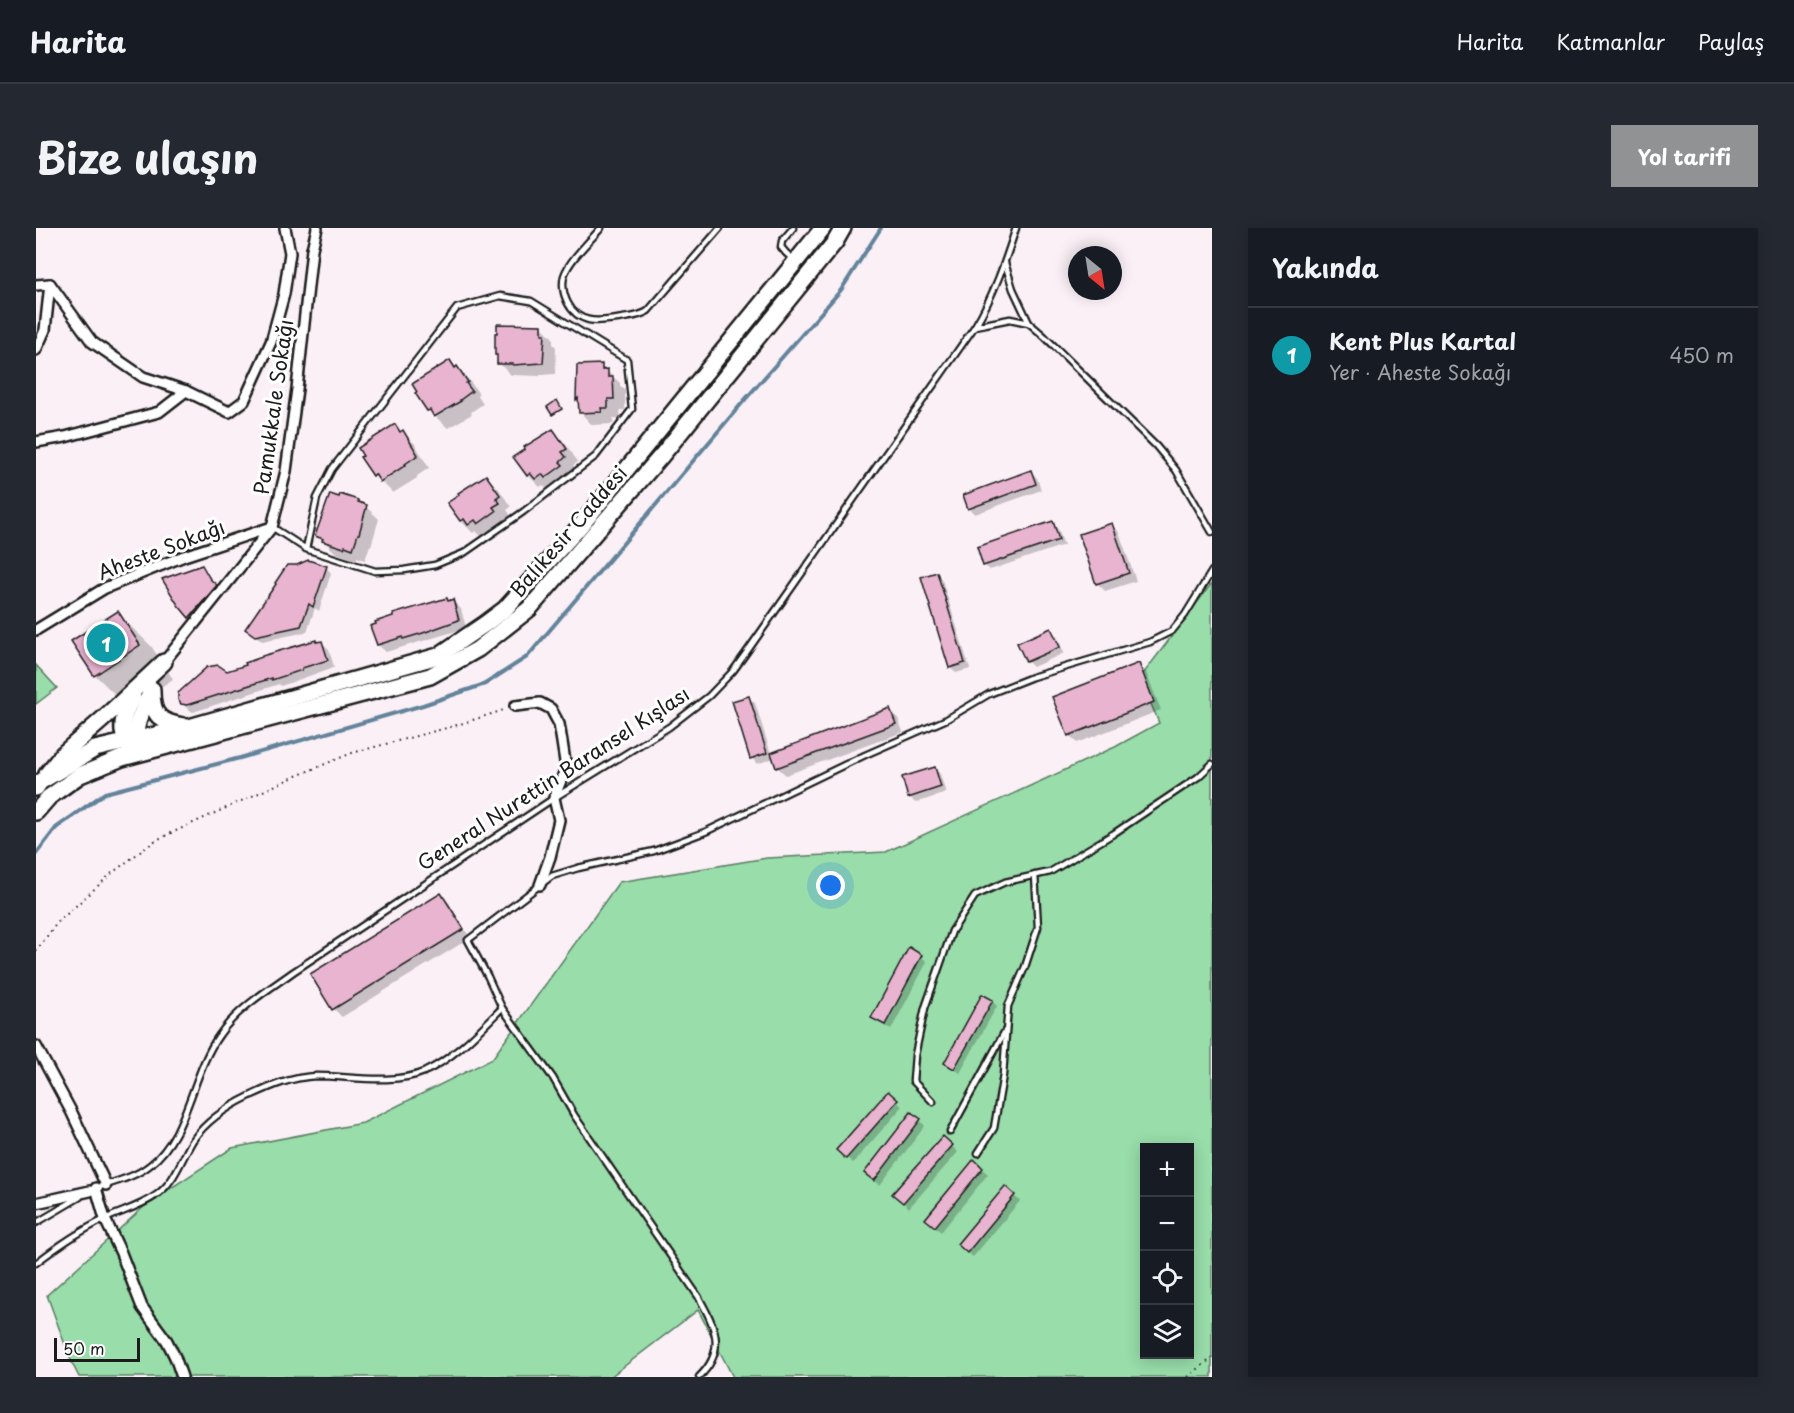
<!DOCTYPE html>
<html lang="tr">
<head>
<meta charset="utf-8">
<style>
	:root { --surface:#171b24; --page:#242831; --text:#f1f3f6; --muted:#9ea1a6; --line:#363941; --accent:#919294 }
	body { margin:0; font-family:"Playpen Sans",sans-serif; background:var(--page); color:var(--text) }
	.controls { position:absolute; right:18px; bottom:18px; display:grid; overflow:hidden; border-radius:0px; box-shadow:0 3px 15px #0003 }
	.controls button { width:54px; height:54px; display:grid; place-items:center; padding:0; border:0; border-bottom:2px solid var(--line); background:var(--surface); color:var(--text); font:30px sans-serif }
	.compass { position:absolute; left:1032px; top:18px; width:54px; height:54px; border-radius:50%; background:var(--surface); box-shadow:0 3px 15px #0003; rotate:150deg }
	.scale { position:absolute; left:18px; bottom:15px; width:86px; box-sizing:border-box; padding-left:6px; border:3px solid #1c1c1c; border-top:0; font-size:16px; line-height:21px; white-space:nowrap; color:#1c1c1c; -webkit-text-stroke:4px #fff; paint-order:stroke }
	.you { position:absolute; left:795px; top:658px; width:21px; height:21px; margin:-15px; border:4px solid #fff; border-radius:50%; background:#1a73e8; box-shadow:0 0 0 9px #1a73e833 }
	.badge { display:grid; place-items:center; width:39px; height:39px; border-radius:50%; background:var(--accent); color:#fff; font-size:20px; font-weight:700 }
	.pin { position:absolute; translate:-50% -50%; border:3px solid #fff; box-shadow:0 2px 6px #0006 }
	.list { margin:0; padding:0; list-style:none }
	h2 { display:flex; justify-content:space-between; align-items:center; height:78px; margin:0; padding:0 24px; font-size:26px }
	h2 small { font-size:20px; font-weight:400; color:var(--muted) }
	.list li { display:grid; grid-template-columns:39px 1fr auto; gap:18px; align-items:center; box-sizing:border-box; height:96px; padding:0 24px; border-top:2px solid var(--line) }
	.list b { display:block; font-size:22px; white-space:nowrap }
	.list p { margin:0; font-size:20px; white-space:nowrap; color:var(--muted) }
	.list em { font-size:20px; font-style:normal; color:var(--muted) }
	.icon { flex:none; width:33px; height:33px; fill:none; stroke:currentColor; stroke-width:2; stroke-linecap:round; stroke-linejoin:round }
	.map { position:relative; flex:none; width:1176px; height:1149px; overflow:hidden; border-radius:0px }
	header { display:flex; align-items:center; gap:36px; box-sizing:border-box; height:84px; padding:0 30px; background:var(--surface); border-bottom:2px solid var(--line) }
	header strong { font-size:28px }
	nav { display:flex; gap:33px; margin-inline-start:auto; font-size:21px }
	.intro { display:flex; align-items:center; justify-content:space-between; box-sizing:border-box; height:144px; padding:0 36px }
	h1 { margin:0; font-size:42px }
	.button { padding:15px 27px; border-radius:0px; background:var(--accent); color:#fff; font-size:21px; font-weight:700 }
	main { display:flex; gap:36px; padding:0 36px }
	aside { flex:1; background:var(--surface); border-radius:0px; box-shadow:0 3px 15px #0003 }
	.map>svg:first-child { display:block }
	.green { fill:#98ddaa; stroke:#5a7c63; stroke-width:1.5; fill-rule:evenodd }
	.shadow { fill:#0003 }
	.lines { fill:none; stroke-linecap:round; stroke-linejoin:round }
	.stream { stroke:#63839b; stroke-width:4 }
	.building { fill:#e8b4d0; stroke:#1c1c1c; stroke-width:1.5 }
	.service-casing { stroke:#1c1c1c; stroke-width:9 }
	.minor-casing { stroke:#1c1c1c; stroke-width:14 }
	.primary-casing { stroke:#1c1c1c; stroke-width:20 }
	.path { stroke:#1c1c1c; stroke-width:2; stroke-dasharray:1.5 4.5; stroke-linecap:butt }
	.service { stroke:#fff; stroke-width:4.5 }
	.minor { stroke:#fff; stroke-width:9 }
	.primary { stroke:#fff; stroke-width:15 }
	.labels { text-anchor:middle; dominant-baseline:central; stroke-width:6; stroke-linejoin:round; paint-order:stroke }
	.street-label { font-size:20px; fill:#1c1c1c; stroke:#fff }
</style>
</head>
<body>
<header>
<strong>Harita</strong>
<nav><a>Harita</a><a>Katmanlar</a><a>Paylaş</a></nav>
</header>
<div class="intro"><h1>Bize ulaşın</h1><a class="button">Yol tarifi</a></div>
<main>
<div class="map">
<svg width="1176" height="1149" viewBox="0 0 1176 1149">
	<rect width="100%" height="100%" fill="#faf0f6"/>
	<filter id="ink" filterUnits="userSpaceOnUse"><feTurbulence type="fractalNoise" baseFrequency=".0167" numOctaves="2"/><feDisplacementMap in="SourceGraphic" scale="12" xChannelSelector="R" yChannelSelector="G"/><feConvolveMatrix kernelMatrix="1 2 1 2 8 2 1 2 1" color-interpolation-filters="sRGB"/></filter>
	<g filter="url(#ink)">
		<!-- green -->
		<g class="green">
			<path d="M1176 355V1149H697L662 1082 574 1149H43L35 1133 11 1067 112 975 196 920 327 895 456 831 583 654 731 630 850 624 1079 519 1123 495 1104 450ZM1108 920H1154V1126H1108Z"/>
			<path d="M0 437 21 460 0 476Z"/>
		</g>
		<!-- shadow -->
		<g class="shadow">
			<path d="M505 98 517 110V116L520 119 519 146 504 147V148L475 147 463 135V129L460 126Z"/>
			<path d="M413 134 433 152 443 166 441 167 447 176 435 184 436 186 412 200 393 183 381 165Z"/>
			<path d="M543 138H565L584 155V158L589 162V182H584V191H577V196L556 197 544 184V173L542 171Z"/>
			<path d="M359 198 379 216 393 240 381 248V250L357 265 338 247Z"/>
			<path d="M517 203 529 215 542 234 537 237 541 242 535 246 538 250 522 261 518 258 512 262 507 257 504 259 492 247Z"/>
			<path d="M995 244 1001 250 1005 262 939 286 933 280Z"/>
			<path d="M450 248 462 260 475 279 471 282 475 288 468 292 471 296 455 307 451 303 445 308 440 303 437 305 425 293 413 275Z"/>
			<path d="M325 277 330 279 343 291 335 318 334 317 329 332 321 329 320 332 300 325 281 307Z"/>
			<path d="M1016 295 1022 301 1028 317 954 342 948 337Z"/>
			<path d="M1075 296 1083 304 1100 353 1069 363 1061 355Z"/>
			<path d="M166 338 185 364 159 394 154 389Z"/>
			<path d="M290 339 295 345 283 383 279 380 271 404 226 413 211 401Z"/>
			<path d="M900 346 906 352 934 441 920 445 914 440Z"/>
			<path d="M417 373 425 381 430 400 350 424 342 417Z"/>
			<path d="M81 385 115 418 137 451 93 480 59 447Z"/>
			<path d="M1015 402 1021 408 1028 425 997 439 991 433Z"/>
			<path d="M285 414 293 421 298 439 245 458 243 456 157 484 152 481 144 474 191 445Z"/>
			<path d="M1102 437 1110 444 1125 482 1041 515 1033 507Z"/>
			<path d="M713 470 719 475 735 526 854 482 862 490 867 504 750 547 742 540 738 530 721 536 716 530Z"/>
			<path d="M898 540 904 546 910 565 879 575 874 569Z"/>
			<path d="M405 667 413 675 434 710 306 789 298 781 276 746Z"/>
			<path d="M885 728 891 734 855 802 843 795 837 790Z"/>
			<path d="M956 773 961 778 924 845 909 834Z"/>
			<path d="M861 873 866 879 817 935 802 922Z"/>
			<path d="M884 892 889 898 844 957 836 951Z"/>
			<path d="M907 910 922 924 873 980 864 971Z"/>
			<path d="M946 941 952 946 905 1004 896 996Z"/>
			<path d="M978 968 984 973 937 1029 928 1022Z"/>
		</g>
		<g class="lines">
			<!-- stream -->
			<path class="stream" d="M0 626 20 600 69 565 204 530 387 477 449 456 491 429 707 174 805 62 845 0"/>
		</g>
		<!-- building -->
		<g class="building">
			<path d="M461 96 506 97V106H509L507 135 477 137V136H461V127H459V105H461Z"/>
			<path d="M414 132 419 140 421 138 432 154 430 155 436 163 424 172 425 173 398 189 394 182 391 183 379 165 381 164 376 156Z"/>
			<path d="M566 136V142L572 141V149H577L578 171H572V180H565L566 184 543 185 542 170 540 172 541 137Z"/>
			<path d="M521 172 526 181 516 187 511 179Z"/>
			<path d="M359 196 364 204 367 202 382 227 369 236 370 237 344 254 339 246 337 248 324 229 327 228 322 220Z"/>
			<path d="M517 201 531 221 526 224 530 229 524 234 527 237 509 250 506 246 499 251 494 245 491 248 477 229 489 221 488 219Z"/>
			<path d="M995 242 1000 256 932 281 927 267Z"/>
			<path d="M450 247 464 267 460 270 464 275 457 279 460 283 442 296 439 292 432 297 428 291 424 293 411 275 423 267 422 265Z"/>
			<path d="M294 266 303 269 304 266 322 272V274L331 277 323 306H322L317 321 309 318 308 320 286 313 287 311 279 308Z"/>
			<path d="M1017 293 1023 312 947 338 941 319Z"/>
			<path d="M1076 295 1093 345 1060 356 1043 306Z"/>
			<path d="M272 332 291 338 277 379 273 376 265 398 219 408 209 401 240 356 239 355 251 337H261Z"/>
			<path d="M166 337 174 351 181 357 153 390 142 377 126 351Z"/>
			<path d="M901 344 929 435 913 440 885 349Z"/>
			<path d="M411 370 412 373 417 371 423 392 387 405 367 411V409L341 417 334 398 340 396 339 394 357 388V386Z"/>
			<path d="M82 383 104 417 58 448 35 413Z"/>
			<path d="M1015 400 1024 419 990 434 981 415Z"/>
			<path d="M280 412V414L286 413 292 432 266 440V442L236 452V450L151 477 145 476 142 472V465L171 439 182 437 191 443 210 437 209 435 226 429V428Z"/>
			<path d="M1103 435 1118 474 1032 508 1016 469Z"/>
			<path d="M713 468 731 525 714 531 696 473Z"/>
			<path d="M854 480 860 496 740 540 735 525Z"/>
			<path d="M899 539 905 559 872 570 866 549Z"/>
			<path d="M405 665 428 701 296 782 274 746Z"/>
			<path d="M873 719 886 727 849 797 835 790Z"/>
			<path d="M946 766 957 772 918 841 908 835Z"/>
			<path d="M852 863 862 872 810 931 800 922Z"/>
			<path d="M875 884 885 891 838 953 828 945Z"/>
			<path d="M907 908 917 917 867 975 856 966Z"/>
			<path d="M938 931 947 940 899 999 889 991Z"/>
			<path d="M969 958 979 967 931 1025 921 1016Z"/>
		</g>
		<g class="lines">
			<!-- service casing -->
			<g class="service-casing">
				<g id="service">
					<path d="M565 0C554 13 533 32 528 48 524 66 534 88 553 92 562 94 572 92 581 91 592 89 603 89 612 83L684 0"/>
					<path d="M757 0 746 13 745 19 750 25 758 32"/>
					<path d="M993 95 1008 108 1120 218 1140 242 1176 304"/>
					<path d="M939 98 974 91 993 95 977 61 969 35"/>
					<path d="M236 299 270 321 339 343 368 342 399 337 428 325 487 284 560 228 596 181 591 132 495 73 464 68 421 80 296 241 281 270 270 321"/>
					<path d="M897 874 877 853 879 827 889 780 916 703 939 668 969 654 1014 644 1077 606 1162 549 1176 536"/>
					<path d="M914 904 969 803"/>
					<path d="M942 925 958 900 967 847 972 778 989 739 1002 699 999 647"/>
					<path d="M60 960C78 954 98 950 114 937 153 907 155 845 184 806 202 780 232 762 257 744L518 570 633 499 673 468 697 443 710 425 939 98C958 67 969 34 980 0"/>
					<path d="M0 995 44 969"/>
					<path d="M0 1035C22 1018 44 1003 69 991 86 983 105 978 119 968 139 955 145 931 157 912 171 892 193 878 214 868 235 858 256 849 280 848 313 848 357 857 388 844 417 831 444 802 466 780"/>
					<path d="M663 1149C692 1121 678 1097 662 1068L538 887 517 850 466 780 452 749 432 712 516 648 542 640 618 623 669 604 829 527 911 491 953 466 996 449 1114 414 1136 403 1149 387 1176 343"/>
				</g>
			</g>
			<!-- minor casing -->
			<g class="minor-casing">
				<g id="minor">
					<path d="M0 57 14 56"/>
					<path d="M0 122 9 102 14 56 56 114 107 149 150 163 193 184 208 173 235 114 248 66 254 25 249 0"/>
					<path d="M0 214 29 209 123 184 150 163"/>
					<path d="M0 402 69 360 148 328 236 299"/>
					<path d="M128 434 236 299 250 243 261 161 276 21 281 0"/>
					<path d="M479 478 504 475 515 481 523 496 526 514 530 540 518 570 523 592 514 629 504 657"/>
					<path d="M0 818 36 885 70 957"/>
					<path d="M60 960 69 991 85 1025 106 1079 131 1113 139 1129 146 1149"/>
					<path d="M0 975 54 963"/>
				</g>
			</g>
			<!-- primary casing -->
			<g class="primary-casing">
				<g id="primary">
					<path d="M116 463C116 488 124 494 147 498"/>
					<path d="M95 519C99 511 100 503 102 494 106 483 111 472 116 461"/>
					<path d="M95 521C81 504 87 486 97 469"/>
					<path d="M11 546 27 526 67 491 128 434"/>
					<path d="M0 560 4 554 59 521 153 499 402 428 449 396 469 381 547 295 787 0"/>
					<path d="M0 584 13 569 44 547 86 530 394 448 442 421 493 381 626 227 799 14 807 0"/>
				</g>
			</g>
			<!-- path -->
			<g class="path">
				<path d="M0 723 21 695 76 645 120 612 260 548 316 525 418 498 471 481"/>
				<path d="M1152 1149 1176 1130"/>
			</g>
			<!-- service -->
			<use href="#service" class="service"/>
			<!-- minor -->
			<use href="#minor" class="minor"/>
			<!-- primary -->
			<use href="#primary" class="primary"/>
		</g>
	</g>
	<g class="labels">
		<!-- street labels -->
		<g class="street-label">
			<text transform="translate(237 179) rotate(-82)">Pamukkale Sokağı</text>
			<text transform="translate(532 303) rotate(-49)">Balıkesir Caddesi</text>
			<text transform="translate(125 321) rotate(-21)">Aheste Sokağı</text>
			<text transform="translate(517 550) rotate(-33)">General Nurettin Baransel Kışlası</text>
		</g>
	</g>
</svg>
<div class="controls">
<button>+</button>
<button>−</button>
<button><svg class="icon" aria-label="locate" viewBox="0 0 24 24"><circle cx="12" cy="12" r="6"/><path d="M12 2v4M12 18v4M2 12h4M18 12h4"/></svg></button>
<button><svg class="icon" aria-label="layers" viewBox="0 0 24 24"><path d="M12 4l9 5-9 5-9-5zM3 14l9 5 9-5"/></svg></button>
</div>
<svg class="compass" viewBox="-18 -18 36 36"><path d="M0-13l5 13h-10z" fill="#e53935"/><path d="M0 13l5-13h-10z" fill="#9ea1a6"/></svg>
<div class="scale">50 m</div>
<div class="you"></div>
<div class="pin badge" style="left:70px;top:415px;background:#0f9aa8">1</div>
</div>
<aside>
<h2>Yakında<small></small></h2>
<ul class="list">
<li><span class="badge" style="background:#0f9aa8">1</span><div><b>Kent Plus Kartal</b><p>Yer · Aheste Sokağı</p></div><em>450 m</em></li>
</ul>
</aside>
</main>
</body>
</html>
